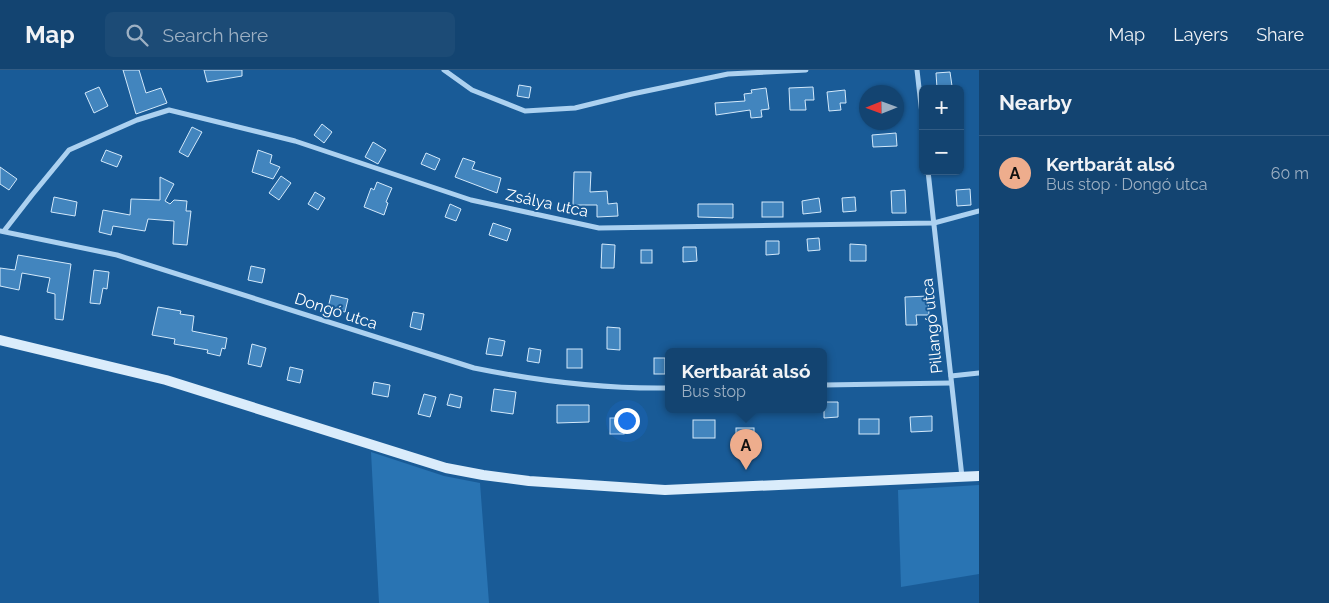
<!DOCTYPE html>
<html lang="en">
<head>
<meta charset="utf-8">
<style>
	:root { --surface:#134471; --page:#1c4b76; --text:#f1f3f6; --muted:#9db0c3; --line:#325c84; --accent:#eead8d }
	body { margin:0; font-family:Raleway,sans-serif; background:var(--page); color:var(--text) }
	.controls { position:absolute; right:15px; top:15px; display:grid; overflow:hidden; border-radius:8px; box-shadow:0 1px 4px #0004 }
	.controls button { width:45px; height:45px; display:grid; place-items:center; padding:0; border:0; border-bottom:1px solid var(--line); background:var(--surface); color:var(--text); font:25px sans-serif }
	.compass { position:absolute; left:859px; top:15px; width:45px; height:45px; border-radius:50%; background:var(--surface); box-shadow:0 1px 4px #0004; rotate:269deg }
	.you { position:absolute; left:626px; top:350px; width:18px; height:18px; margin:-12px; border:4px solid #fff; border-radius:50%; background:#1a73e8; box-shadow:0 0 0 8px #1a73e833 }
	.badge { display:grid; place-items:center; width:32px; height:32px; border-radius:50%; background:var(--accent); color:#111; font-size:16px; font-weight:700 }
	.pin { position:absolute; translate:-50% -41px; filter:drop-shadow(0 1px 2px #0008) }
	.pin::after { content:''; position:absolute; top:26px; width:18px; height:15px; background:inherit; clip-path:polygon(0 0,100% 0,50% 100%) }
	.popup { position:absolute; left:665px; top:278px; width:162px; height:65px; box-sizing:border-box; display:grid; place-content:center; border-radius:8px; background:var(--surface); filter:drop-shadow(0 1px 4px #0005); font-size:16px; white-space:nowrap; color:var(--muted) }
	.popup b { font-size:19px; color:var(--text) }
	.popup::after { content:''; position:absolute; left:50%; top:100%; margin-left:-10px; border:10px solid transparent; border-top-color:var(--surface) }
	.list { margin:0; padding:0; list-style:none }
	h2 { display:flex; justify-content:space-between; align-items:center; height:65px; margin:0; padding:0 20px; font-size:21px }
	h2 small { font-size:16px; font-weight:400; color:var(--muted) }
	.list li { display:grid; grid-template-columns:32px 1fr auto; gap:15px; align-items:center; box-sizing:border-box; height:75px; padding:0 20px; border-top:1px solid var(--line) }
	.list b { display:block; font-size:19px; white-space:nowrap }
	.list p { margin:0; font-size:16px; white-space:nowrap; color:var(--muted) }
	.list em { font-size:16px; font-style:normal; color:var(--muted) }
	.icon { flex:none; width:28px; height:28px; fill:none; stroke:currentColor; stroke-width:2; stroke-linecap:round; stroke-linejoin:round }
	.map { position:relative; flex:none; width:979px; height:533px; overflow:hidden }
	header { display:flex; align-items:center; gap:30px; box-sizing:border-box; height:70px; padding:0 25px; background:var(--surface); border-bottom:1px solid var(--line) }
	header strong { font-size:24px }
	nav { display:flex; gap:28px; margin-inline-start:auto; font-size:18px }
	.search { width:350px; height:45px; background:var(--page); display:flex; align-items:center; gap:12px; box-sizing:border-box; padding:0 18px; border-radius:8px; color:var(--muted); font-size:19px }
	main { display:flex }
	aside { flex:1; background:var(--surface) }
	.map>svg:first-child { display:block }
	.green { fill:#2974b3 }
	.building { fill:#4285be; stroke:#d3e9fb }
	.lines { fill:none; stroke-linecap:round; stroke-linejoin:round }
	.street { stroke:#acd1f0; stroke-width:5 }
	.secondary { stroke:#daecfb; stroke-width:10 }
	.labels { text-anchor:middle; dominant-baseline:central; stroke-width:4; stroke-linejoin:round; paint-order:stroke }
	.street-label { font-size:16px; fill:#fff; stroke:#195b97 }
</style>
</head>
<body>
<header>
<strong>Map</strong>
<div class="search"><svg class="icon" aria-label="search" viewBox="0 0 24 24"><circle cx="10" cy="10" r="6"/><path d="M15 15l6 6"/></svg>Search here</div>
<nav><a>Map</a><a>Layers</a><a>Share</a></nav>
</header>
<main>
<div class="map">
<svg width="979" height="533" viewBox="0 0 979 533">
	<rect width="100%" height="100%" fill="#195b97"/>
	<!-- green -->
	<g class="green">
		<path d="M371 382 444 406 480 413 489 533H379Z"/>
		<path d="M979 415V504L901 517 898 420Z"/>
	</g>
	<!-- building -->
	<g class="building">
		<path d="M123 0H139L146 23 161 18 167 33 136 44Z"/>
		<path d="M204 0H242V6L207 12Z"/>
		<path d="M950 2 952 16 937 18 936 3Z"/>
		<path d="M519 15 531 17 529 28 517 26Z"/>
		<path d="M99 17 108 36 94 43 85 23Z"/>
		<path d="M813 17 814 30H805L806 40H790L789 18Z"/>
		<path d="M766 18 769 39 761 40 762 47 751 48 750 40 716 45 715 33 745 31 744 24 752 23 751 20Z"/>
		<path d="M845 20 846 33H840L841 40 829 41 827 22Z"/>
		<path d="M322 54 332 62 324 73 314 65Z"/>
		<path d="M192 57 202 62 188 87 179 82Z"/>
		<path d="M896 63 897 76 873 77 872 65Z"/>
		<path d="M373 72 386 80 378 94 365 87Z"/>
		<path d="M106 80 122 86 117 97 101 91Z"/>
		<path d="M258 80 272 85 270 93 280 97 273 109 252 102Z"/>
		<path d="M426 83 440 89 435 100 421 94Z"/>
		<path d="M463 88 475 92 472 99 501 108 497 123 455 107Z"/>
		<path d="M0 97 17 109 9 120 0 114Z"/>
		<path d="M574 102H591L590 122 607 121 608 134 617 133 618 146 597 147V135H573Z"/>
		<path d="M281 106 291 113 279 130 269 123Z"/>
		<path d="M160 107 174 114 165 131 170 134 174 130 187 131 186 141H191L187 175 173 174 174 151 148 149 145 161 113 156 111 165 99 162 103 140 130 145 131 129 160 130Z"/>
		<path d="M377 112 392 118 386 132 388 133 384 145 364 137 371 118 374 120Z"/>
		<path d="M970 119 971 135 957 136 956 120Z"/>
		<path d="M905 120 906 143H892L891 121Z"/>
		<path d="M315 122 325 128 318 140 308 134Z"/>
		<path d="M54 127 77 132 75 146 51 142Z"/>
		<path d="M855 127 856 141 843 142 842 128Z"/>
		<path d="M819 128 821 142 803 144 802 131Z"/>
		<rect x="762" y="132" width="21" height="15"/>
		<path d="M450 134 461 139 456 151 445 147Z"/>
		<path d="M698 134H733V148L698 147Z"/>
		<path d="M493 153 511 159 507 171 489 165Z"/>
		<path d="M819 168 820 180 808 181 807 169Z"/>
		<path d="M766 171H779V184L766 185Z"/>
		<path d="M602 174 615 175 614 198H601Z"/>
		<path d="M850 174 866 175V191H850Z"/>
		<path d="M683 177H696L697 191 683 192Z"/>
		<rect x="641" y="180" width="11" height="13"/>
		<path d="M18 185 71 194 63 250 55 249V224L47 222 50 208 22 203 19 220 0 216V198L15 200Z"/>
		<path d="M251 196 265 199 262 213 248 210Z"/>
		<path d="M94 200 109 202 107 219 103 218 100 234 90 233Z"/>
		<path d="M331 225 348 229 345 242 328 238Z"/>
		<path d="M928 226 929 245H916L917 255H906L905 227Z"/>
		<path d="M158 237 181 241 180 244 194 246 192 261 227 268 225 279 222 278 220 286 207 283 208 280 174 274 175 269 152 265Z"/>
		<path d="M413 242 424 244 421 260 410 257Z"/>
		<path d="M607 257 620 258V280L607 279Z"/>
		<path d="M489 268 505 271 502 286 486 284Z"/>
		<path d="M252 274 266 278 261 297 248 294Z"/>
		<path d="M529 278 541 280 539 293 527 291Z"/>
		<rect x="567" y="279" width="15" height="19"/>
		<rect x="654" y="288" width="11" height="16"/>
		<path d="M290 297 303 300 300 313 287 310Z"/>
		<path d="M374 312 390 315 388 327 372 324Z"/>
		<path d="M494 319 516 322 513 344 491 341Z"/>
		<path d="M424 324 436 327 430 347 418 344Z"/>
		<path d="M450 324 462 327 460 338 447 335Z"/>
		<path d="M824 332H838V347L824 348Z"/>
		<path d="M557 335H589V352L557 353Z"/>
		<path d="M932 346V361L911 362 910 347Z"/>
		<rect x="610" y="348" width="14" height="16"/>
		<rect x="859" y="349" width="20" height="15"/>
		<rect x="693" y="350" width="22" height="18"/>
		<rect x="736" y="358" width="18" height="13"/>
	</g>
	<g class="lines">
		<!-- street -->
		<g class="street">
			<path d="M444 0 472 20 525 41 575 38 632 24 728 4 806 0"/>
			<path d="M917 0 923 53"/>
			<path d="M928 101 962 407"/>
			<path d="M0 161 117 185 474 298C538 311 603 319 668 318"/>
			<path d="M4 161 32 125 69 80 137 50 169 40 295 71 471 130 599 158 934 153 979 141"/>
			<path d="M951 306 979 303"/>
			<path d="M824 315 951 313"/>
		</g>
		<!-- secondary -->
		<path class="secondary" d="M0 270 166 310 446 398 483 405 529 411 665 420 979 406"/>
	</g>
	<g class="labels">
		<!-- street labels -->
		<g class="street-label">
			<text transform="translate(547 133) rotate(12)">Zsálya utca</text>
			<text transform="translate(336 241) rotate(18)">Dongó utca</text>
			<text transform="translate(932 256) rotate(-96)">Pillangó utca</text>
		</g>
	</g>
</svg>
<div class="controls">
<button>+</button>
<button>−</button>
</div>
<svg class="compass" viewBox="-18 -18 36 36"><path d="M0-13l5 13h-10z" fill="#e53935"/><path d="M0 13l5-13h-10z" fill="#9db0c3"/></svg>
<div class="you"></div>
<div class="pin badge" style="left:746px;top:400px">A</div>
<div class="popup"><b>Kertbarát alsó</b>Bus stop</div>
</div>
<aside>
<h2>Nearby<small></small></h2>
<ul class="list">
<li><span class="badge">A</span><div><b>Kertbarát alsó</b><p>Bus stop · Dongó utca</p></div><em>60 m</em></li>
</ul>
</aside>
</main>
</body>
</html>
